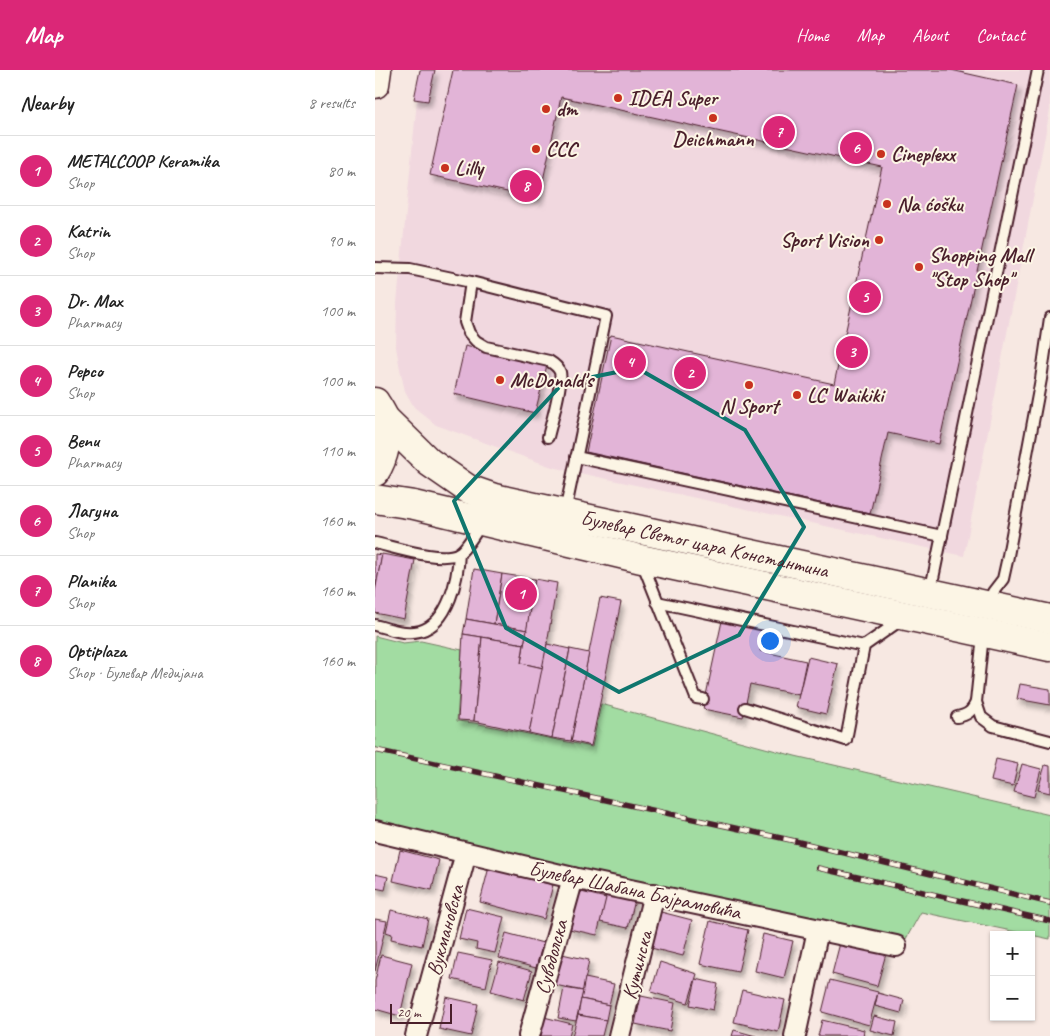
<!DOCTYPE html>
<html lang="en">
<head>
<meta charset="utf-8">
<style>
	:root { --surface:#fff; --page:#f2f2f2; --text:#222; --muted:#767676; --line:#e0e0e0; --accent:#db2777 }
	body { margin:0; font-family:Caveat,sans-serif; background:var(--page); color:var(--text) }
	.controls { position:absolute; right:15px; bottom:15px; display:grid; overflow:hidden; border-radius:0px; box-shadow:0 1px 4px #0004 }
	.controls button { width:45px; height:45px; display:grid; place-items:center; padding:0; border:0; border-bottom:1px solid var(--line); background:var(--surface); color:var(--text); font:25px sans-serif }
	.scale { position:absolute; left:15px; bottom:12px; width:62px; box-sizing:border-box; padding-left:5px; border:2px solid #4a1f2b; border-top:0; font-size:14px; line-height:18px; white-space:nowrap; color:#4a1f2b; -webkit-text-stroke:4px #fcf5e5; paint-order:stroke }
	.you { position:absolute; left:394px; top:570px; width:18px; height:18px; margin:-12px; border:4px solid #fff; border-radius:50%; background:#1a73e8; box-shadow:0 0 0 8px #1a73e833 }
	.badge { display:grid; place-items:center; width:32px; height:32px; border-radius:50%; background:var(--accent); color:#fff; font-size:16px; font-weight:700 }
	.pin { position:absolute; translate:-50% -50%; border:2px solid #fff; box-shadow:0 1px 5px #0006 }
	.list { margin:0; padding:0; list-style:none }
	h2 { display:flex; justify-content:space-between; align-items:center; height:65px; margin:0; padding:0 20px; font-size:21px }
	h2 small { font-size:16px; font-weight:400; color:var(--muted) }
	.list li { display:grid; grid-template-columns:32px 1fr auto; gap:15px; align-items:center; box-sizing:border-box; height:70px; padding:0 20px; border-top:1px solid var(--line) }
	.list b { display:block; font-size:19px; white-space:nowrap }
	.list p { margin:0; font-size:16px; white-space:nowrap; color:var(--muted) }
	.list em { font-size:16px; font-style:normal; color:var(--muted) }
	.map { position:relative; flex:none; width:675px; height:966px; overflow:hidden }
	header { display:flex; align-items:center; gap:30px; box-sizing:border-box; height:70px; padding:0 25px; background:var(--accent); color:#fff }
	header strong { font-size:24px }
	nav { display:flex; gap:28px; margin-inline-start:auto; font-size:18px }
	main { display:flex }
	aside { flex:1; background:var(--surface) }
	.map>svg:first-child { display:block }
	.built { fill:#f1d8df }
	.green { fill:#a2dca2; stroke:#767e66 }
	.building { fill:#e2b4d7; stroke:#4a1f2b; filter:url(#shadow) }
	.lines { fill:none; stroke-linecap:round; stroke-linejoin:round }
	.service-casing { stroke:#4a1f2b; stroke-width:14 }
	.minor-casing { stroke:#4a1f2b; stroke-width:24 }
	.secondary-casing { stroke:#4a1f2b; stroke-width:31 }
	.service { stroke:#fcf5e5; stroke-width:10 }
	.minor { stroke:#fcf5e5; stroke-width:20 }
	.secondary { stroke:#fcf5e5; stroke-width:28 }
	.rail-casing { stroke:#4a1f2b; stroke-width:5.5 }
	.rail { stroke:#fcf5e5; stroke-width:4; stroke-dasharray:11; stroke-linecap:butt }
	.marked { fill:none; stroke:#0f766e; stroke-width:4; stroke-linejoin:round }
	.poi-dot { fill:#c8321e; stroke:#fcf5e5; stroke-width:2 }
	.labels { text-anchor:middle; dominant-baseline:central; stroke-width:4; stroke-linejoin:round; paint-order:stroke }
	.poi-label { font-size:21px; font-weight:bold; fill:#4a1f2b; stroke:#fcf5e5; text-anchor:start }
	.street-label { font-size:21px; fill:#4a1f2b; stroke:#fcf5e5 }
</style>
</head>
<body>
<header>
<strong>Map</strong>
<nav><a>Home</a><a>Map</a><a>About</a><a>Contact</a></nav>
</header>
<main>
<aside>
<h2>Nearby<small>8 results</small></h2>
<ul class="list">
<li><span class="badge">1</span><div><b>METALCOOP Keramika</b><p>Shop</p></div><em>80 m</em></li>
<li><span class="badge">2</span><div><b>Katrin</b><p>Shop</p></div><em>90 m</em></li>
<li><span class="badge">3</span><div><b>Dr. Max</b><p>Pharmacy</p></div><em>100 m</em></li>
<li><span class="badge">4</span><div><b>Pepco</b><p>Shop</p></div><em>100 m</em></li>
<li><span class="badge">5</span><div><b>Benu</b><p>Pharmacy</p></div><em>110 m</em></li>
<li><span class="badge">6</span><div><b>Лагуна</b><p>Shop</p></div><em>160 m</em></li>
<li><span class="badge">7</span><div><b>Planika</b><p>Shop</p></div><em>160 m</em></li>
<li><span class="badge">8</span><div><b>Optiplaza</b><p>Shop · Булевар Медијана</p></div><em>160 m</em></li>
</ul>
</aside>
<div class="map">
<svg width="675" height="966" viewBox="0 0 675 966">
	<defs>
		<filter id="shadow"><feDropShadow dx="3" dy="5.5" stdDeviation="2.5" flood-color="#0004"/></filter>
	</defs>
	<rect width="100%" height="100%" fill="#f7e8e2"/>
	<filter id="ink" filterUnits="userSpaceOnUse"><feTurbulence type="fractalNoise" baseFrequency=".02" numOctaves="2"/><feDisplacementMap in="SourceGraphic" scale="10" xChannelSelector="R" yChannelSelector="G"/><feConvolveMatrix kernelMatrix="1 2 1 2 8 2 1 2 1" color-interpolation-filters="sRGB"/></filter>
	<g filter="url(#ink)">
		<!-- built -->
		<path class="built" d="M45 0H675V40L589 486 177 397 61 355 39 337 30 321 25 299 21 277 22 233Z"/>
		<!-- green -->
		<path class="green" d="M0 566 28 573 46 571 87 580 82 651 99 653 217 677 226 634 420 686 675 745V869L546 842 527 876 0 759Z"/>
		<!-- building -->
		<g class="building">
			<path d="M45 0H60L53 31 39 29Z"/>
			<path d="M78 0H576L643 15 564 374 513 363 495 444 211 382 236 265 459 314 507 97 186 27 164 129 55 105Z"/>
			<path d="M90 276 172 295 160 343 79 324Z"/>
			<path d="M0 484 7 485 1 516H0Z"/>
			<path d="M7 484 40 490 29 549 0 543V522Z"/>
			<path d="M99 499 127 504 119 554 91 549Z"/>
			<path d="M127 504 160 509 152 560 119 554Z"/>
			<path d="M160 509 182 513 168 598 146 593Z"/>
			<path d="M225 528 246 532 216 676 196 671Z"/>
			<path d="M91 549 152 560 149 574 88 564Z"/>
			<path d="M347 551 390 560 385 581 431 591 424 625 375 614 368 647 328 639Z"/>
			<path d="M88 564 107 567 99 651 83 650Z"/>
			<path d="M107 567 149 574 146 593 168 598 154 663 99 651Z"/>
			<path d="M172 574 195 579 177 668 154 663Z"/>
			<path d="M195 579 214 583 196 671 177 668Z"/>
			<path d="M433 587 463 594 451 644 421 637Z"/>
			<path d="M645 614 675 619V635L642 629Z"/>
			<path d="M621 689 643 694 638 716 616 711Z"/>
			<path d="M647 694 666 699 659 727 639 722Z"/>
			<path d="M670 695 675 696V723L663 720Z"/>
			<path d="M25 780 64 790 57 820 18 811Z"/>
			<path d="M114 797 178 815 169 849 105 832Z"/>
			<path d="M0 804 13 807 10 820 0 818Z"/>
			<path d="M233 816 262 822 253 858 225 852Z"/>
			<path d="M202 821 231 828 222 865 194 859Z"/>
			<path d="M91 838 129 847 120 883 101 879 102 873 84 869Z"/>
			<path d="M16 840 53 849 47 876 16 869 17 864 11 862Z"/>
			<path d="M286 842 317 850 308 886 276 878Z"/>
			<path d="M0 849 12 851 0 901Z"/>
			<path d="M335 851 373 860 363 902 325 894Z"/>
			<path d="M131 863 168 873 161 898 124 888Z"/>
			<path d="M388 864 418 871 409 908 380 901Z"/>
			<path d="M465 873 512 880 502 916 457 904Z"/>
			<path d="M83 883 117 890 111 917 77 909Z"/>
			<path d="M187 884 214 890 208 921 180 915Z"/>
			<path d="M6 885 37 893 25 946 0 939V911Z"/>
			<path d="M124 892 157 901 149 930 116 921Z"/>
			<path d="M285 892 322 904 313 933 276 922Z"/>
			<path d="M210 908 239 914 234 935 206 929Z"/>
			<path d="M321 909 343 914 338 940 315 935Z"/>
			<path d="M455 910 503 922 494 955 447 942Z"/>
			<path d="M189 918 208 921 201 951 183 948Z"/>
			<path d="M367 920 410 930 403 962 359 952Z"/>
			<path d="M503 923 529 930 526 943 500 936Z"/>
			<path d="M266 926 300 933 295 961 260 954Z"/>
			<path d="M71 927 103 934 96 966 64 959Z"/>
			<path d="M206 929 234 935 231 950 203 945Z"/>
			<path d="M203 945 231 950 227 966H197Z"/>
			<path d="M165 946 197 954 194 966H161Z"/>
			<path d="M499 946 522 952 519 966 495 960Z"/>
			<path d="M447 950 489 960 488 966H443Z"/>
			<path d="M359 960 381 966H357Z"/>
		</g>
		<g class="lines">
			<!-- service casing -->
			<g class="service-casing">
				<g id="service">
					<path d="M0 198 35 199 96 212 231 246 190 442"/>
					<path d="M96 212 90 252 94 263 101 271 111 277 174 291C179 294 183 297 185 302 188 313 176 354 173 367"/>
					<path d="M201 387 567 466"/>
					<path d="M0 473C19 477 66 493 84 483 92 478 101 461 107 453"/>
					<path d="M267 492 321 628 328 629"/>
					<path d="M555 523 663 0"/>
					<path d="M282 532 489 576"/>
					<path d="M616 534 618 522 628 509 632 491 666 309 675 248"/>
					<path d="M0 555C14 559 30 565 45 561 74 553 83 508 84 483"/>
					<path d="M608 565 601 632 606 647 618 656 675 671"/>
					<path d="M370 638 471 670 489 576 526 550"/>
					<path d="M582 647C592 645 597 642 601 632"/>
				</g>
			</g>
			<!-- minor casing -->
			<g class="minor-casing">
				<g id="minor">
					<path d="M0 761 198 808 521 876"/>
					<path d="M41 966 91 783"/>
					<path d="M154 966 198 808"/>
					<path d="M244 966 279 824"/>
					<path d="M420 966 443 860"/>
				</g>
			</g>
			<!-- secondary casing -->
			<g class="secondary-casing">
				<g id="secondary">
					<path d="M0 14 2 0"/>
					<path d="M0 332C3 337 8 344 10 350 14 367 9 388 0 402"/>
					<path id="s1" d="M10 349 54 392 93 419 119 428 675 549"/>
					<path d="M0 429 39 435 266 489 675 577"/>
				</g>
			</g>
			<!-- service -->
			<use href="#service" class="service"/>
			<!-- minor -->
			<use href="#minor" class="minor"/>
			<!-- secondary -->
			<use href="#secondary" class="secondary"/>
			<!-- rail casing -->
			<g class="rail-casing">
				<g id="rail">
					<path d="M0 680 420 771 675 833"/>
					<path d="M443 798 675 851"/>
				</g>
			</g>
			<!-- rail -->
			<use href="#rail" class="rail"/>
		</g>
	</g>
	<!-- marked area -->
	<path class="marked" d="M262 298 370 360 429 457 364 565 244 622 131 558 79 431 188 313Z"/>
	<!-- markers -->
	<g class="poi-dot">
		<circle cx="243" cy="28" r="5"/>
		<circle cx="171" cy="39" r="5"/>
		<circle cx="338" cy="48" r="5"/>
		<circle cx="161" cy="79" r="5"/>
		<circle cx="506" cy="84" r="5"/>
		<circle cx="70" cy="98" r="5"/>
		<circle cx="512" cy="134" r="5"/>
		<circle cx="504" cy="170" r="5"/>
		<circle cx="544" cy="197" r="5"/>
		<circle cx="125" cy="310" r="5"/>
		<circle cx="374" cy="315" r="5"/>
		<circle cx="422" cy="325" r="5"/>
	</g>
	<g class="labels">
		<!-- poi labels -->
		<g class="poi-label">
			<text x="253" y="28">IDEA Super</text>
			<text x="181" y="39">dm</text>
			<text x="338" y="69" text-anchor="middle">Deichmann</text>
			<text x="171" y="79">CCC</text>
			<text x="516" y="84">Cineplexx</text>
			<text x="80" y="98">Lilly</text>
			<text x="522" y="134">Na ćošku</text>
			<text x="494" y="170" text-anchor="end">Sport Vision</text>
			<text x="554" y="185">Shopping Mall<tspan x="554" dy="24">"Stop Shop"</tspan></text>
			<text x="135" y="310">McDonald's</text>
			<text x="432" y="325">LC Waikiki</text>
			<text x="374" y="336" text-anchor="middle">N Sport</text>
		</g>
		<!-- street labels -->
		<g class="street-label">
			<text stroke="none"><textPath href="#s1" startOffset="352">Булевар Светог цара Константина</textPath></text>
			<text transform="translate(260 820) rotate(12)">Булевар Шабана Бајрамовића</text>
			<text transform="translate(70 860) rotate(-75)">Вукмановска</text>
			<text transform="translate(176 887) rotate(-75)">Суводолска</text>
			<text transform="translate(262 895) rotate(-76)">Кутинска</text>
		</g>
	</g>
</svg>
<div class="controls">
<button>+</button>
<button>−</button>
</div>
<div class="scale">20 m</div>
<div class="you"></div>
<div class="pin badge" style="left:146px;top:524px">1</div>
<div class="pin badge" style="left:315px;top:303px">2</div>
<div class="pin badge" style="left:477px;top:282px">3</div>
<div class="pin badge" style="left:255px;top:292px">4</div>
<div class="pin badge" style="left:490px;top:227px">5</div>
<div class="pin badge" style="left:481px;top:78px">6</div>
<div class="pin badge" style="left:404px;top:62px">7</div>
<div class="pin badge" style="left:151px;top:116px">8</div>
</div>
</main>
</body>
</html>
